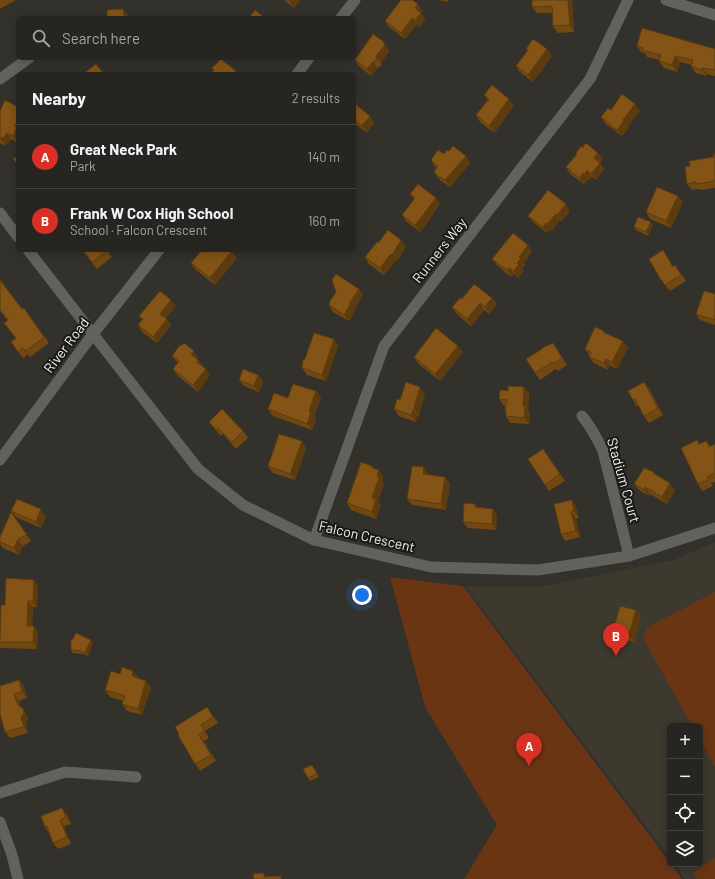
<!DOCTYPE html>
<html lang="en">
<head>
<meta charset="utf-8">
<style>
	:root { --surface:#262521; --page:#32312e; --text:#f1f3f6; --muted:#a4a5a5; --line:#42423f; --accent:#d93025 }
	body { margin:0; font-family:Barlow,sans-serif; background:var(--page); color:var(--text) }
	.controls { position:absolute; right:12px; bottom:12px; display:grid; overflow:hidden; border-radius:6px; box-shadow:0 2px 10px #0003 }
	.controls button { width:36px; height:36px; display:grid; place-items:center; padding:0; border:0; border-bottom:1px solid var(--line); background:var(--surface); color:var(--text); font:20px sans-serif }
	.you { position:absolute; left:362px; top:595px; width:14px; height:14px; margin:-10px; border:3px solid #fff; border-radius:50%; background:#1a73e8; box-shadow:0 0 0 6px #1a73e833 }
	.badge { display:grid; place-items:center; width:26px; height:26px; border-radius:50%; background:var(--accent); color:#fff; font-size:13px; font-weight:700 }
	.pin { position:absolute; translate:-50% -33px; filter:drop-shadow(0 1px 2px #0008) }
	.pin::after { content:''; position:absolute; top:21px; width:14px; height:12px; background:inherit; clip-path:polygon(0 0,100% 0,50% 100%) }
	.list { margin:0; padding:0; list-style:none }
	h2 { display:flex; justify-content:space-between; align-items:center; height:52px; margin:0; padding:0 16px; font-size:17px }
	h2 small { font-size:13px; font-weight:400; color:var(--muted) }
	.list li { display:grid; grid-template-columns:26px 1fr auto; gap:12px; align-items:center; box-sizing:border-box; height:64px; padding:0 16px; border-top:1px solid var(--line) }
	.list b { display:block; font-size:15px; white-space:nowrap }
	.list p { margin:0; font-size:13px; white-space:nowrap; color:var(--muted) }
	.list em { font-size:13px; font-style:normal; color:var(--muted) }
	.icon { flex:none; width:22px; height:22px; fill:none; stroke:currentColor; stroke-width:2; stroke-linecap:round; stroke-linejoin:round }
	.map { position:relative; flex:none; width:715px; height:879px; overflow:hidden }
	.search { position:absolute; background:var(--surface); box-shadow:0 2px 10px #0003; left:16px; top:16px; width:340px; height:44px; display:flex; align-items:center; gap:10px; box-sizing:border-box; padding:0 14px; border-radius:6px; color:var(--muted); font-size:15px }
	.panel { position:absolute; background:var(--surface); box-shadow:0 2px 10px #0003; left:16px; top:72px; width:340px; height:180px; border-radius:6px }
	.map>svg:first-child { display:block }
	.built { fill:#3d392e }
	.green { fill:#6a3513 }
	.lines { fill:none; stroke-linecap:round; stroke-linejoin:round }
	.minor { stroke:#63615c; stroke-width:11 }
	.wall { fill:#714812 }
	.shaded-wall { fill:#5c3b0f }
	.building { fill:#835415; stroke:#5c3b0f }
	.labels { text-anchor:middle; dominant-baseline:central; stroke-width:4; stroke-linejoin:round; paint-order:stroke }
	.street-label { font-size:14px; fill:#f1f0ec; stroke:#1a1917 }
</style>
</head>
<body>
<div class="map">
<svg width="715" height="879" viewBox="0 0 715 879">
	<rect width="100%" height="100%" fill="#33312c"/>
	<!-- built -->
	<path class="built" d="M715 542V879H685L674 864H700V726H670V858L465 586H545L674 560Z"/>
	<!-- green -->
	<g class="green">
		<path d="M390 577 463 586 682 879H464L497 825 425 707Z"/>
		<path d="M715 592V767L700 740V726H692L643 638 648 627Z"/>
		<path d="M715 858V879H697L692 873Z"/>
	</g>
	<g class="lines">
		<!-- minor -->
		<g class="minor">
			<path d="M666 0 715 15"/>
			<path d="M341 18 355 0"/>
			<path d="M297 74 309 58"/>
			<path d="M0 79 29 58"/>
			<path d="M0 213 18 237"/>
			<path d="M28 250 93 334 198 469 243 505 314 540 431 567 538 570 629 556 715 528"/>
			<path d="M582 416C591 427 597 438 603 451L629 556"/>
			<path d="M0 460 93 334 159 250"/>
			<path d="M314 540 384 346 590 79 628 0"/>
			<path d="M0 793 65 772 136 777"/>
			<path d="M0 822 12 855 18 879"/>
		</g>
	</g>
	<!-- wall -->
	<g class="wall">
		<path d="M0 0H16L0 9Z"/>
		<path d="M284 0H300L294 8Z"/>
		<path d="M439 0H448L447 2Z"/>
		<path d="M572 0 574 32 558 33 553 26V13H537L532 7Z"/>
		<path d="M423 11 421 13 425 20 420 27 417 24 405 39 389 27 385 21Z"/>
		<path d="M384 42 389 51 381 63 382 65 378 68 371 76 359 66 355 60Z"/>
		<path d="M637 46 706 47 715 49V76L707 74V76L696 73 691 66 692 65 680 62 677 72 664 68 659 61V60L647 57 645 53 641 52Z"/>
		<path d="M526 49H547L552 56 533 82 520 72 516 66 527 51Z"/>
		<path d="M484 95 514 106 494 133 480 122 476 115 488 100Z"/>
		<path d="M354 98 357 102 356 104 374 123 367 133 354 123Z"/>
		<path d="M611 110 640 111 628 126 629 128 622 136 606 124 601 117Z"/>
		<path d="M0 111 17 142 11 139 8 144 7 143 5 146 0 143Z"/>
		<path d="M449 151 466 156 470 163 450 187 440 180 434 172 437 168 435 167 431 160Z"/>
		<path d="M576 153 603 159 600 163 604 169 596 180 592 177 589 180 588 179 584 184 570 174 566 167 577 155Z"/>
		<path d="M715 154V188L701 190 700 189 692 190 687 184 690 166 714 157Z"/>
		<path d="M410 194 436 198 440 204 425 226 420 232 406 221 402 215 414 199Z"/>
		<path d="M683 202 671 228 650 219 646 212Z"/>
		<path d="M570 211 562 221 560 220 552 231 551 230 547 233 533 222 528 216Z"/>
		<path d="M653 225 648 236 636 230 634 227Z"/>
		<path d="M401 240 406 247 397 261 396 260 384 275 369 264 365 257 378 243Z"/>
		<path d="M82 250H109V254L112 257 97 269Z"/>
		<path d="M663 250 673 266 675 265 686 281 670 291 661 280Z"/>
		<path d="M532 251 524 263 525 265 522 269 524 271 518 278 514 274 511 277 497 265 492 259Z"/>
		<path d="M237 258 215 285 196 270 191 263Z"/>
		<path d="M0 280 22 309 24 308 49 343 30 357 28 354 23 358 11 342 16 339 4 323 8 321 0 311Z"/>
		<path d="M359 289 363 295 354 310 355 311 349 321 333 312 329 305Z"/>
		<path d="M715 294V325L700 320 696 314Z"/>
		<path d="M492 298 497 304 489 314 484 310 471 326 457 314 452 307 462 299Z"/>
		<path d="M176 306 166 318 171 325 157 343 142 332 138 325 142 320 139 316Z"/>
		<path d="M605 333 623 341 628 348 617 369 610 365 608 370 594 363 589 357 590 356 585 349Z"/>
		<path d="M334 339 338 346 326 381 307 375 302 368 305 359Z"/>
		<path d="M553 343 567 365 558 371 556 369 540 380 535 373Z"/>
		<path d="M463 352 440 381 419 364 414 357Z"/>
		<path d="M172 356 198 357 197 359 199 361 210 375 198 392 178 376 173 369 178 363Z"/>
		<path d="M258 375 263 381 259 392 244 386 239 380Z"/>
		<path d="M644 382 649 388 663 415 649 423 644 416 639 406 637 407 633 400Z"/>
		<path d="M316 391 321 398 314 416 316 418 312 430 273 416 268 409 288 398Z"/>
		<path d="M529 393 528 410 530 413 529 424 510 423 506 416V406H504L499 399Z"/>
		<path d="M425 394 420 410 419 417 417 416 416 422 399 416 394 409 400 400Z"/>
		<path d="M209 422 243 431 248 438 236 449 223 434 221 436 214 428Z"/>
		<path d="M706 441 710 446 715 445V482L711 483 713 486 702 491 698 484Z"/>
		<path d="M306 448 295 480 273 473 268 466Z"/>
		<path d="M543 449 565 481 549 491 528 459Z"/>
		<path d="M372 466 375 469 379 470 383 477 382 481 384 484 378 501 381 506 376 519 351 510 347 503Z"/>
		<path d="M428 474 450 483 446 510 412 505 407 499Z"/>
		<path d="M656 475 675 490 667 504 650 494 649 496 639 490 634 484Z"/>
		<path d="M572 500 576 507 579 518H576L580 537 565 541 561 534Z"/>
		<path d="M475 504 477 508 497 515 496 530 468 528 463 522Z"/>
		<path d="M11 511 46 516 41 528 16 517Z"/>
		<path d="M11 512 31 541 23 546 19 555 3 548 0 544V537Z"/>
		<path d="M34 580 38 586 37 607H33L32 626H34L38 633 37 649 0 648V628L5 605Z"/>
		<path d="M636 610 641 616 634 642 618 638 613 631Z"/>
		<path d="M93 643 88 656 83 654 73 653 71 650Z"/>
		<path d="M120 674 138 677V678L151 687 142 715 127 711 122 704 123 701 110 697 105 690Z"/>
		<path d="M19 680 24 687 27 698 19 701 21 708 27 715 28 719 26 724 28 733 10 738 5 732 0 714Z"/>
		<path d="M212 714 218 723 205 731 209 738 204 741 216 761 200 771 178 735Z"/>
		<path d="M314 768 319 777 310 781 308 778Z"/>
		<path d="M67 814 71 824 64 826 71 844 58 849 53 843 49 833 45 827Z"/>
	</g>
	<!-- shaded-wall -->
	<g class="shaded-wall">
		<path d="M290 0H300L294 8 289 1Z"/>
		<path d="M568 0H572L574 32 570 25Z"/>
		<path d="M418 4 423 11 421 13 425 20 420 27 415 20V8Z"/>
		<path d="M123 9 128 15V18H125Z"/>
		<path d="M412 18 417 24 405 39 401 33Z"/>
		<path d="M384 42 389 51 381 63 382 65 377 59 376 56Z"/>
		<path d="M547 49 552 56 533 82 528 75Z"/>
		<path d="M675 56 680 62 677 72 672 65Z"/>
		<path d="M373 62 378 68 371 76 367 69Z"/>
		<path d="M703 68 707 74V76L702 70Z"/>
		<path d="M236 71 238 74H233Z"/>
		<path d="M354 98 357 102 354 106Z"/>
		<path d="M509 99 514 106 494 133 489 126Z"/>
		<path d="M635 104 640 111 628 126 629 128 622 136 617 130 623 120Z"/>
		<path d="M370 116 374 123 367 133 362 126Z"/>
		<path d="M18 120V141L17 142 13 136 15 126Z"/>
		<path d="M7 133 11 139 8 144 4 138Z"/>
		<path d="M2 137 7 143 5 146 1 139Z"/>
		<path d="M598 153 603 159 600 163 604 169 596 180 591 174 594 158Z"/>
		<path d="M466 156 470 163 450 187 445 180Z"/>
		<path d="M587 170 592 177 589 180 585 174Z"/>
		<path d="M583 173 588 179 584 184 579 178Z"/>
		<path d="M678 196 683 202 671 228 666 221Z"/>
		<path d="M436 198 440 204 425 226 420 232 415 225Z"/>
		<path d="M566 204 570 211 562 221 557 215Z"/>
		<path d="M556 214 560 220 552 231 547 224Z"/>
		<path d="M651 222 653 225 648 236 646 232Z"/>
		<path d="M546 223 551 230 547 233 543 227Z"/>
		<path d="M401 240 406 247 397 261 392 255Z"/>
		<path d="M528 245 532 251 524 263 525 265 522 269 524 271 518 278 514 271 517 263 519 257Z"/>
		<path d="M232 251 237 258 215 285 210 278Z"/>
		<path d="M391 254 396 260 384 275 380 268Z"/>
		<path d="M509 268 514 274 511 277 507 270Z"/>
		<path d="M359 289 363 295 354 310 355 311 349 321 344 315 349 304Z"/>
		<path d="M492 298 497 304 489 314 485 307Z"/>
		<path d="M171 300 176 306 165 320 160 314Z"/>
		<path d="M480 303 484 310 471 326 467 319Z"/>
		<path d="M167 319 171 325 157 343 153 337Z"/>
		<path d="M334 339 338 346 326 381 322 375Z"/>
		<path d="M623 341 628 348 617 369 612 362Z"/>
		<path d="M458 346 463 352 440 381 435 374Z"/>
		<path d="M194 351 198 357 195 361 191 354Z"/>
		<path d="M606 359 610 365 608 370 604 363Z"/>
		<path d="M199 361 203 367 197 362Z"/>
		<path d="M206 369 210 375 198 392 193 385Z"/>
		<path d="M258 375 263 381 259 392 254 386Z"/>
		<path d="M644 382 649 388 663 415 658 408Z"/>
		<path d="M420 387 425 394 420 410 419 417 414 410 415 404Z"/>
		<path d="M524 387 529 393 528 410 530 413 529 424 524 418 523 406Z"/>
		<path d="M316 391 321 398 314 416 316 418 312 430 307 424 309 411Z"/>
		<path d="M413 410 417 416 416 422 411 415Z"/>
		<path d="M302 441 306 448 295 480 290 474Z"/>
		<path d="M424 467 428 474H423Z"/>
		<path d="M379 470 383 477 382 481 384 484 378 501 381 506 376 519 372 512V498Z"/>
		<path d="M445 477 450 483 446 510 441 504Z"/>
		<path d="M670 483 675 490 667 504 662 497Z"/>
		<path d="M645 487 650 494 649 496 644 490Z"/>
		<path d="M572 500 576 507 579 518 574 511Z"/>
		<path d="M41 509 46 516 41 528 36 522Z"/>
		<path d="M493 509 497 515 496 530 492 524Z"/>
		<path d="M571 512 576 518 580 537 576 531Z"/>
		<path d="M18 539 23 546 19 555 14 548Z"/>
		<path d="M34 580 38 586 37 607 33 601Z"/>
		<path d="M28 601 33 607 32 632 27 626Z"/>
		<path d="M636 610 641 616 634 642 629 635Z"/>
		<path d="M34 626 38 633 37 649 33 642Z"/>
		<path d="M91 640 93 643 88 656 85 653Z"/>
		<path d="M133 671 138 677 136 683 132 676Z"/>
		<path d="M19 680 24 687 27 698 22 692Z"/>
		<path d="M146 681 151 687 142 715 138 709Z"/>
		<path d="M14 694 19 701 22 712 18 705Z"/>
		<path d="M23 709 27 715 28 719 26 724 28 733 24 727 21 718Z"/>
		<path d="M199 735 204 741 216 761 211 755Z"/>
		<path d="M62 808 67 814 71 824 66 817Z"/>
		<path d="M60 820 64 826 71 844 67 837Z"/>
	</g>
	<!-- building -->
	<g class="building">
		<path d="M401 0H412L418 4 415 8 421 13 415 20 412 18 401 33 385 21Z"/>
		<path d="M532 0H568L570 25 553 26 552 6 532 7Z"/>
		<path d="M123 9 125 18H107V10Z"/>
		<path d="M255 10 265 18H249Z"/>
		<path d="M642 28 715 49V70L703 68 702 70 691 66 693 60 675 56 672 65 659 61 661 55 642 50 643 48 637 46Z"/>
		<path d="M373 34 384 42 383 43 385 45 376 56 377 59 373 62 367 69 355 60Z"/>
		<path d="M533 39 547 49 528 75 516 66 528 50 526 49Z"/>
		<path d="M221 59 236 71 233 74H211L214 70 212 68Z"/>
		<path d="M96 64 104 74H83Z"/>
		<path d="M492 85 509 99 489 126 476 115 489 99 484 95Z"/>
		<path d="M622 94 635 104 623 120 624 121 617 130 601 117 608 108 611 110Z"/>
		<path d="M5 100 18 107V120L15 126 17 127 13 136 7 133 4 138 2 137 1 139H0V111Z"/>
		<path d="M354 103 370 116 362 126 354 120Z"/>
		<path d="M586 143 598 153 594 158 600 163 591 174 587 170 585 174 583 173 579 178 566 167 577 154 576 153 581 146 582 148Z"/>
		<path d="M453 146 466 156 445 180 435 174 436 173 434 172 438 166 431 160 438 150 444 154 447 150 449 151Z"/>
		<path d="M713 154H715V181L696 184V182L687 184 685 167 690 166 689 161 714 157Z"/>
		<path d="M18 156V165L13 159Z"/>
		<path d="M418 184 436 198 420 219 415 225 402 215 415 198 410 194Z"/>
		<path d="M657 187 678 196 666 221 646 212Z"/>
		<path d="M548 190 566 204 557 215 556 214 547 224 546 223 543 227 528 216Z"/>
		<path d="M638 217 651 222 646 232 634 227Z"/>
		<path d="M388 230 401 240 392 255 391 254 380 268 365 257 377 242 378 243Z"/>
		<path d="M513 233 528 245 519 257 521 259 517 263 519 264 514 271 509 268 507 270 492 259Z"/>
		<path d="M83 250H106L107 251 92 262Z"/>
		<path d="M202 250H231L232 251 210 278 191 263Z"/>
		<path d="M663 250 673 267 675 265 681 275 665 285 662 280H661L649 259Z"/>
		<path d="M336 274 359 289 349 304 350 305 344 315 329 305 330 301 336 292 332 280Z"/>
		<path d="M0 280 22 309 24 308 44 337 26 351 23 348 18 352 11 342 16 338 4 323 8 320 0 310Z"/>
		<path d="M474 284 492 298 485 307 480 303 467 319 452 307 460 298 462 299Z"/>
		<path d="M160 291 171 300 160 314 167 319 153 337 138 325 143 319 139 316Z"/>
		<path d="M704 291 715 294V320L696 314Z"/>
		<path d="M595 327 604 331 603 332 623 341 612 362 606 359 604 363 589 357 591 352 585 349Z"/>
		<path d="M436 328 458 346 435 374 414 357Z"/>
		<path d="M314 333 334 339 322 375 302 368 303 360 305 359Z"/>
		<path d="M184 343 194 351 191 354 199 361 197 362 206 369 193 385 173 369 179 361 172 356 180 345 181 346Z"/>
		<path d="M553 343 562 358 553 364 552 362 535 373 526 359 542 349V348Z"/>
		<path d="M243 369 258 375 254 386 239 380Z"/>
		<path d="M406 382 420 387 415 404 414 410H413L411 415 394 409 397 399 400 400Z"/>
		<path d="M644 382 658 408 644 416 635 399 633 400 628 391Z"/>
		<path d="M293 384 316 391 309 411 311 412 307 424 268 409 274 393 288 398Z"/>
		<path d="M508 386 524 387 523 406 525 407 524 418 506 416V411L505 409 507 400 499 399 500 390 508 391Z"/>
		<path d="M222 409 243 431 232 442 218 428 216 430 209 422Z"/>
		<path d="M279 434 302 441 290 474 268 466Z"/>
		<path d="M697 440 699 444 706 441 709 447 715 444V473L707 477 708 480 698 484 681 448Z"/>
		<path d="M543 449 560 474 545 485 528 459Z"/>
		<path d="M361 462 372 466V468L379 470 377 475 379 478 372 498 376 499 372 512 347 503Z"/>
		<path d="M412 466 424 467 423 474 445 477 441 504 407 499Z"/>
		<path d="M644 468 654 472 653 473 670 483 662 497 645 487 644 490 634 484Z"/>
		<path d="M17 499 41 509 36 522 11 511Z"/>
		<path d="M572 500 574 511 571 512 576 531 561 534 554 504Z"/>
		<path d="M464 503 475 504V507L493 509 492 524 463 522Z"/>
		<path d="M11 512 27 535 18 539 14 548 0 542V537Z"/>
		<path d="M6 578 34 580 33 601H28L27 626H34L33 642H0L1 605H5Z"/>
		<path d="M620 606 636 610 629 635 613 631Z"/>
		<path d="M76 633 91 640 85 653 81 651 71 650V640L73 639Z"/>
		<path d="M122 667 133 671 132 676 146 681 138 709 122 704 125 696 105 690 111 671 120 674Z"/>
		<path d="M19 680 22 692 14 694 18 705 23 709 24 712 21 718 24 727 5 732 0 714V686Z"/>
		<path d="M207 707 213 717 201 725 205 731 199 735 211 755 195 764 178 735 179 734 175 727Z"/>
		<path d="M312 765 317 774 308 778 303 769Z"/>
		<path d="M62 808 66 817 60 820 67 837 53 843 47 826 45 827 41 816Z"/>
		<path d="M264 873V877L281 876V879H254L253 874Z"/>
	</g>
	<g class="labels">
		<!-- street labels -->
		<g class="street-label">
			<text transform="translate(439 250) rotate(-52)">Runners Way</text>
			<text transform="translate(66 345) rotate(-53)">River Road</text>
			<text transform="translate(624 480) rotate(74)">Stadium Court</text>
			<text transform="translate(367 536) rotate(13)">Falcon Crescent</text>
		</g>
	</g>
</svg>
<div class="controls">
<button>+</button>
<button>−</button>
<button><svg class="icon" aria-label="locate" viewBox="0 0 24 24"><circle cx="12" cy="12" r="6"/><path d="M12 2v4M12 18v4M2 12h4M18 12h4"/></svg></button>
<button><svg class="icon" aria-label="layers" viewBox="0 0 24 24"><path d="M12 4l9 5-9 5-9-5zM3 14l9 5 9-5"/></svg></button>
</div>
<div class="you"></div>
<div class="pin badge" style="left:529px;top:766px">A</div>
<div class="pin badge" style="left:616px;top:656px">B</div>
<div class="search"><svg class="icon" aria-label="search" viewBox="0 0 24 24"><circle cx="10" cy="10" r="6"/><path d="M15 15l6 6"/></svg>Search here</div>
<section class="panel">
<h2>Nearby<small>2 results</small></h2>
<ul class="list">
<li><span class="badge">A</span><div><b>Great Neck Park</b><p>Park</p></div><em>140 m</em></li>
<li><span class="badge">B</span><div><b>Frank W Cox High School</b><p>School · Falcon Crescent</p></div><em>160 m</em></li>
</ul>
</section>
</div>
</body>
</html>
